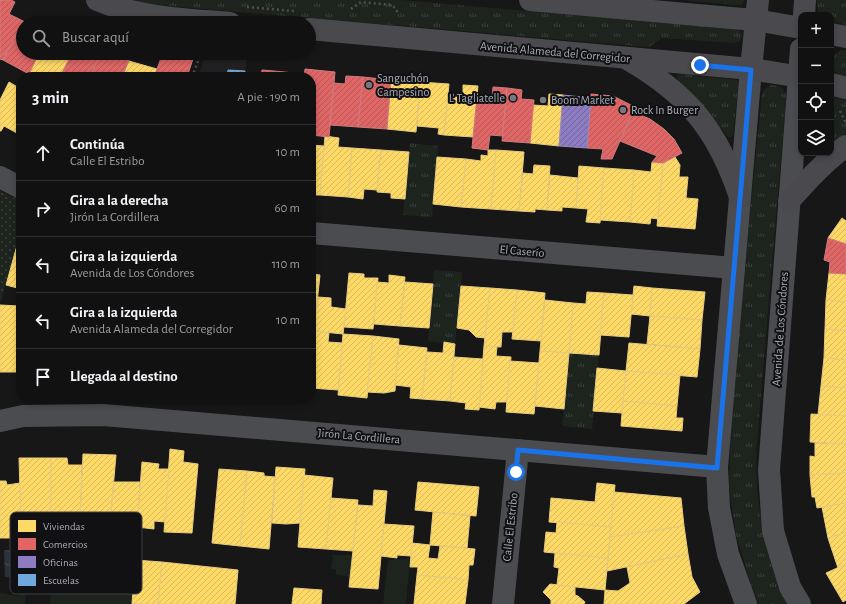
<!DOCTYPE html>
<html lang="es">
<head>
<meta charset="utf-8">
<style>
	:root { --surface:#111; --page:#1a1a1a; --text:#f1f3f6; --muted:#9c9d9f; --line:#303131 }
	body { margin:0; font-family:"Alegreya Sans",sans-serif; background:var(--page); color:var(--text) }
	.controls { position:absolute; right:12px; top:12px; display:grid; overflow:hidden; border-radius:8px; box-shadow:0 2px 6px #0003 }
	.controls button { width:36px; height:36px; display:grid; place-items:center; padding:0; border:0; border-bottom:1px solid var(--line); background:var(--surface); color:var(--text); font:20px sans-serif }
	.stop { position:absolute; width:12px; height:12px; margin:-9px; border:3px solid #1a73e8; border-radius:50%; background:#fff }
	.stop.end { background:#1a73e8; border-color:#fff; box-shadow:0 1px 4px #0008 }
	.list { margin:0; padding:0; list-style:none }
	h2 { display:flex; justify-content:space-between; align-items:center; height:52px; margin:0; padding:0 16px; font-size:17px }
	h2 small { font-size:13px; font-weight:400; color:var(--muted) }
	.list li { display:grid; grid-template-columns:26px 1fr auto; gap:12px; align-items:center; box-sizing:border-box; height:56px; padding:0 16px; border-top:1px solid var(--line) }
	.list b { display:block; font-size:15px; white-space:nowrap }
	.list p { margin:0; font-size:13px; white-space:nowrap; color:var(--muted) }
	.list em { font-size:13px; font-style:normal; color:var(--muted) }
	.icon { flex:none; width:22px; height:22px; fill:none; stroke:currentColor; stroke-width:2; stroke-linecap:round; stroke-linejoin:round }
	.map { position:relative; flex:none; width:846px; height:604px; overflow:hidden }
	.search { position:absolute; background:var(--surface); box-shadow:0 2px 6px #0003; left:16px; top:16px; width:300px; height:44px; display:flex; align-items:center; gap:10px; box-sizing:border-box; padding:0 14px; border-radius:22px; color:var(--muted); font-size:15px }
	.panel { position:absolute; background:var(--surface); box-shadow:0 2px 6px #0003; left:16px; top:72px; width:300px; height:332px; border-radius:16px }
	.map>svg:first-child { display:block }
	.built { fill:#212123 }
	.grass { fill:url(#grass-tufts) }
	.park { fill:url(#park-dots) }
	.garden { fill:#1d241e }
	.water { fill:url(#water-ripples) }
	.homes { fill:url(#homes-hatch); stroke:#e5cc7f }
	.shops { fill:url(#shops-hatch); stroke:#cf7b7f }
	.offices { fill:url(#offices-hatch); stroke:#968bc0 }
	.schools { fill:url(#schools-hatch); stroke:#80aad1 }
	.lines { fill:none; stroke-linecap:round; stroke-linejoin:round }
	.path { stroke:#4d4e52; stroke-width:2.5; stroke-dasharray:2 3; stroke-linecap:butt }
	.street { stroke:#4b4c50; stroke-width:22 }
	.secondary { stroke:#4a4a4e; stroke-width:22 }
	.route { stroke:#1a73e8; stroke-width:5 }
	.poi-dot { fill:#757880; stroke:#111113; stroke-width:1.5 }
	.labels { text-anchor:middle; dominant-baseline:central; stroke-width:4; stroke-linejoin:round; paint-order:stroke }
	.street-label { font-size:12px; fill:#a8adb8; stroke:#111113 }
	.poi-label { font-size:12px; fill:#a8adb8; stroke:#111113; text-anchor:start }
	.key { fill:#111113; stroke:#3e4045; stroke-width:1 }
	.key-label { font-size:11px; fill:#a8adb8 }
</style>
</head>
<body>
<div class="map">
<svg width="846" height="604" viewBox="0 0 846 604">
	<defs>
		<pattern id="grass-tufts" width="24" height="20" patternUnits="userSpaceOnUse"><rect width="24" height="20" fill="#1d241e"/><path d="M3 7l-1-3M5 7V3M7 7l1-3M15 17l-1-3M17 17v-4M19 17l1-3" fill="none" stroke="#3b413d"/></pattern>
		<pattern id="park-dots" width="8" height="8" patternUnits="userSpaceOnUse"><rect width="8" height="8" fill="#1d241e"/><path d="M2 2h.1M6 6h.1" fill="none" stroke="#3b413d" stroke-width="1.8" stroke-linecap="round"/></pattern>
		<pattern id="water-ripples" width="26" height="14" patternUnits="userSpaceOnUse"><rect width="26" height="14" fill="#2a3239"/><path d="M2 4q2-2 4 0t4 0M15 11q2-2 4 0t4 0" fill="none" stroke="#464d54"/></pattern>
		<pattern id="homes-hatch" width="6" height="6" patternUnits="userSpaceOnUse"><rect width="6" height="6" fill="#ffd966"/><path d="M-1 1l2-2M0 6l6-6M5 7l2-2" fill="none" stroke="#d6b85d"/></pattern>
		<pattern id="shops-hatch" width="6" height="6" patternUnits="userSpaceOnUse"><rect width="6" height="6" fill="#e06666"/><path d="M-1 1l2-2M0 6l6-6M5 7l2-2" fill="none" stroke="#b45a5a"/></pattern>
		<pattern id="offices-hatch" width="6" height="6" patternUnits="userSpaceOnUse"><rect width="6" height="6" fill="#8e7cc3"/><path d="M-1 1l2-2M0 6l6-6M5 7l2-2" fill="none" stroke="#726699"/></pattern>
		<pattern id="schools-hatch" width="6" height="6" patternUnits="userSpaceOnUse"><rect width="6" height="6" fill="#6fa8dc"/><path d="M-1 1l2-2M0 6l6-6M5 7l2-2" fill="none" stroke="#608bb3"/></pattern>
	</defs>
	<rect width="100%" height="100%" fill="#171717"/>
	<!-- built -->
	<path class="built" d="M206 53 247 55 245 77H198Z"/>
	<!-- grass -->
	<g class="grass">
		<path d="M128 0H401L736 29 741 31 742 36 740 41 734 43 662 38 649 47 158 5Z"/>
		<path d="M684 0H745L741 5H737Z"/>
		<path d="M817 0H846V25L831 21V15H818Z"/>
		<path d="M842 50H846V77L839 75 832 68C832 58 834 53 842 50Z"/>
		<path d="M682 74 737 80 739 82 733 134 732 137 729 138 705 108 678 81 677 78 678 75Z"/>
		<path d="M771 85C780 85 785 89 786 97L756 454 757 489 762 530 787 604H759L752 587 736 535 729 486 730 444 742 292 762 94 765 89Z"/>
		<path d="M831 97 846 100V133L831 143Z"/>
		<path d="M410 143 438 146 432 217 403 215Z"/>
		<path d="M434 270 462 272 455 344 428 341Z"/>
		<path d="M569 353 599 355 592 429 562 426Z"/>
	</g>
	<!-- park -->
	<path class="park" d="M0 191 21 201V231L0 304Z"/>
	<!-- garden -->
	<g class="garden">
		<path d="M114 542 140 546V571L184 566H222L219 587 238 592 236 604 129 603 128 604H50L55 551Z"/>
		<path d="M333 555H356L355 577 336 575V569H331Z"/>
		<path d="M410 559 406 604H383L388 560Z"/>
		<path d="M26 582 25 604H0V593L19 596Z"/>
	</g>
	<!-- water -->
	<path class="water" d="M4 550 18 551 19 576 5 577Z"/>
	<!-- homes -->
	<g class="homes">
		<path d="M39 53H72L60 77H36L29 74Z"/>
		<path d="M129 61 157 69 154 77H122Z"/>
		<path d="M391 80 420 82 416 132 387 129Z"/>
		<path d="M9 82 21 89V121L15 132 4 126 1 131H0V100Z"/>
		<path d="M420 82 449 84 444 135 438 134 439 128 417 126Z"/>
		<path d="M463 85 478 86 473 137 444 135 448 94 463 95Z"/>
		<path d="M549 94 563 95 559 146 530 143 533 105 548 106Z"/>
		<path d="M21 121V135L15 132Z"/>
		<path d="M325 136 339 138 338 147 352 148 348 197 320 195Z"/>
		<path d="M311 145 324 146 320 195H311Z"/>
		<path d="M352 148 381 150 377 190 364 189 363 199 348 197Z"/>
		<path d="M381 150 409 152 405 199 391 198V193L377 192Z"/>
		<path d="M488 150H496L491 209 461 207 466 159 481 161V155L488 156Z"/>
		<path d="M496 150 524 152 519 211 491 209Z"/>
		<path d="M437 157 466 159 461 207 433 204Z"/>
		<path d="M675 157 680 165 679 177H688L686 198 698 199 695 229 657 226 663 163Z"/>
		<path d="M652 162 663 163 658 219 651 218 650 224 630 222 634 170 651 172Z"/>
		<path d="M534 165 550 166 547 210 535 209V212L519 211 523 173 533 174Z"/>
		<path d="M579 166 604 168 600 223 586 222 588 209 576 208Z"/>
		<path d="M604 168 634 170 630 222 600 220Z"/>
		<path d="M550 175 578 178 576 208 562 207V211L547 210Z"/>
		<path d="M842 218 846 221V244L828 238Z"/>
		<path d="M21 231V289L6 285Z"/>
		<path d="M349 273 364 274V278H378L373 329 344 327Z"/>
		<path d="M829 273 846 274V302L826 300Z"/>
		<path d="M311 274 320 275 314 331H311Z"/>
		<path d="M389 275 405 277 400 326 374 324 377 282 389 283Z"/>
		<path d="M405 282 433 284 429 328 400 326Z"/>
		<path d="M461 286 490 288 485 338 476 337 469 330 457 328Z"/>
		<path d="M634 286 652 288 650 316 631 314Z"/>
		<path d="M490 288 517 290 513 332H502L501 347 484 346Z"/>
		<path d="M652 288 705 292 702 320 650 316Z"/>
		<path d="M517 290 545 293 541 341 512 339Z"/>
		<path d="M587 292 604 293 599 355 569 353 573 303 586 304Z"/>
		<path d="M604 293 633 295 629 337 600 335Z"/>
		<path d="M318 297 331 298V307L346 309 343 334 314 331Z"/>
		<path d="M545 300 573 303 569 353 540 351Z"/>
		<path d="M826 300 846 302V331L825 329Z"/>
		<path d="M0 305 20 306 17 336H21V372H0Z"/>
		<path d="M650 316 702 320 700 349 647 344Z"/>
		<path d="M825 329 846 331V360L824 358Z"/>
		<path d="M311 331H314L311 366Z"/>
		<path d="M314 331 329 333 328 342 343 343 338 390 311 388V366Z"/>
		<path d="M343 334 373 336 367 398 338 395Z"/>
		<path d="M373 336 399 339 395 391 384 393 367 392Z"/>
		<path d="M444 342 455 344 450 401 422 399 427 352 443 353Z"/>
		<path d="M629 343 700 349 697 377 626 371Z"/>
		<path d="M399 345 427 348 422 399 410 398 411 387 395 385Z"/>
		<path d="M484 346 497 347 496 356 511 357 507 402H496L495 409 479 407Z"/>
		<path d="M540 351 569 353 564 409 535 406Z"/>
		<path d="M454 357 483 359 479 410 465 409 466 403 450 401Z"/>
		<path d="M824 358 846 360V388L821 386Z"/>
		<path d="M510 361 539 363 534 414 506 412Z"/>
		<path d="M597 368 626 371 622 413 593 411Z"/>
		<path d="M626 371 680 375 677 406 623 401Z"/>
		<path d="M821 386 846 388V416L818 415Z"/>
		<path d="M623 401 677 406 676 418H683L682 431 621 426Z"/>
		<path d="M811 414 846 416V444L810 442Z"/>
		<path d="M815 443 846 444V473L810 475V456L815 457Z"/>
		<path d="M170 449 184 451 183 462 198 464 192 533 164 532Z"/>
		<path d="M83 454 116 455 110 524 80 522Z"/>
		<path d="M19 458H51V525L21 526Z"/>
		<path d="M51 458H67L68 465H82L79 548 51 552Z"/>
		<path d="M142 462 159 464 158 469H169L165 522 154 521V529L137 527Z"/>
		<path d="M276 467 305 469 300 523 286 524 272 523Z"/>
		<path d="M219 469 247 471 240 546 212 543Z"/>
		<path d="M247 471 264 473V476L275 477 269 549 240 546Z"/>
		<path d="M846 473V503L817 508 815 497H812L810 475Z"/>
		<path d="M304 475 333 478 326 549 298 547Z"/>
		<path d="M0 481H6L7 485 20 483 21 538H0Z"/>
		<path d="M114 482H140L136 544 108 542Z"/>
		<path d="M418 482 479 487 476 516 415 510Z"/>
		<path d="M597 483 615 485 611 527 549 522 551 498 595 502Z"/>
		<path d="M374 490 387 491 378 589 349 587 358 505 373 506Z"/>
		<path d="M614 492 681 498 684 526 610 537Z"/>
		<path d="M331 498 358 500 353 551 326 549Z"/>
		<path d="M846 503V532L828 538 822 507Z"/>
		<path d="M433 512 470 516 467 548 430 545Z"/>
		<path d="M557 522 611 527 608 558 544 552 546 532 556 533Z"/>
		<path d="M384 524 414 526 411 556 397 555V558L381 556Z"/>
		<path d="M684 526 688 554 607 571 610 537Z"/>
		<path d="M846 532V564L838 568 828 538Z"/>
		<path d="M412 543 430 545 428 558 438 559 440 546 475 549 473 565H469L468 580 417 575 418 567H410Z"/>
		<path d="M555 553 608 558 605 590 557 585 559 568 554 567Z"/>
		<path d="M688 554 692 577 700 592 684 604H604L605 590 618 591 630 583 627 567Z"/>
		<path d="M135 560 162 562 158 604H132Z"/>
		<path d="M162 562 238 570 235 604H158Z"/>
		<path d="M846 564V600L843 602 826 573Z"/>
		<path d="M417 575 468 580 465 604H414Z"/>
		<path d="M550 584 575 587V595L578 596 585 602 584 604H551V600L543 592Z"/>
		<path d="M294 588 322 590 321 604H292Z"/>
	</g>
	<!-- shops -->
	<g class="shops">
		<path d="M0 0H11L15 2 9 14 23 21 3 60 0 59Z"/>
		<path d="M23 21 26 23H23V53H39L29 74 3 60Z"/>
		<path d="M72 53H101L90 77H60Z"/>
		<path d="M101 53H132L122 77H90Z"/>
		<path d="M163 53H195L187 77H154Z"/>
		<path d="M305 69 335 72 329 137 311 135 312 123H311V77H304Z"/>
		<path d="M262 70 274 71V77H261Z"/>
		<path d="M274 71 305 74 304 77H274Z"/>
		<path d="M346 76 363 77 358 127 330 125 334 83 345 84Z"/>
		<path d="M363 77 391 80 387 129 358 127Z"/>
		<path d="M493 87 507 88 503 136 490 135 488 150 472 148 477 97 492 98Z"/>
		<path d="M507 88 522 90 521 99 534 100 530 143 502 141Z"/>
		<path d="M591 94 613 96 635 107 612 159H601L603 149 587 148Z"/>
		<path d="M633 112 650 119 664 129 674 139 682 153 663 163 652 162 657 156 620 141Z"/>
		<path d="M828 238 846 244V274L829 273 830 262 824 260Z"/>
	</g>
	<!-- offices -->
	<path class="offices" d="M563 95 591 98 587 148 559 146Z"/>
	<!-- schools -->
	<path class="schools" d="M228 70 245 71V77H227Z"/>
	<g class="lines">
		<!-- path -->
		<g class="path">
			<path d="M247 7 294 11"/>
			<path d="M351 9 361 2 391 5 394 7 399 14"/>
			<path d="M192 77 201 53"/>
			<path d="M840 111 846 123"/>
		</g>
		<!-- street -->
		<g class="street">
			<path d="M799 76 769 470 773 531 790 587 800 604"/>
			<path d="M0 177 21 188"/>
			<path d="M311 233 734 268"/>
			<path d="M0 421 23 416 103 415 717 467"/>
			<path d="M503 604 518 450"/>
			<path d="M746 604 728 554 719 508 717 467 751 69"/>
		</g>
		<!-- secondary -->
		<g class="secondary">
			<path d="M97 0C139 18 185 19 230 23"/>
			<path d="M530 0 731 18 756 20 801 28"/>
			<path d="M804 15 805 0"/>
			<path d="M309 29 751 69 801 77"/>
			<path d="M831 34 846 37"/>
			<path d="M629 60C689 95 718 131 740 197"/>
			<path d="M751 69 758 0"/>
			<path d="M799 76 801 49"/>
			<path d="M831 84 846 88"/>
			<path d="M789 201C807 181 824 162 846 146"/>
		</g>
	</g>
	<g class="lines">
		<!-- route -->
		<path class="route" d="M516 472 518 450 717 468 751 70 700 65"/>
	</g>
	<!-- markers -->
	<g class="poi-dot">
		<circle cx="369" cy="85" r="4"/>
		<circle cx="513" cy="98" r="4"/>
		<circle cx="543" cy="100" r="4"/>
		<circle cx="623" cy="110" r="4"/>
	</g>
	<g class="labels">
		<!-- street labels -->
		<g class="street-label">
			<text transform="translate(555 52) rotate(5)">Avenida Alameda del Corregidor</text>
			<text transform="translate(522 251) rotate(5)">El Caserío</text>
			<text transform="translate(780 329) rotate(-86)">Avenida de Los Cóndores</text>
			<text transform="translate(359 436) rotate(5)">Jirón La Cordillera</text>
			<text transform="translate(510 527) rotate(-84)">Calle El Estribo</text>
		</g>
		<!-- poi labels -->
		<g class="poi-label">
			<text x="377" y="78">Sanguchón<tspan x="377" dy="14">Campesino</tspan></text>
			<text x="505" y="98" text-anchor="end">L' Tagliatelle</text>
			<text x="551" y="100">Boom Market</text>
			<text x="631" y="110">Rock In Burger</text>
		</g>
	</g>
	<!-- legend -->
	<rect x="10" y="512" width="132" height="82" rx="6" class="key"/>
	<rect x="18" y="520" width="18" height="12" fill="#ffd966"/>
	<rect x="18" y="538" width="18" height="12" fill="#e06666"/>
	<rect x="18" y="556" width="18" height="12" fill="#8e7cc3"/>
	<rect x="18" y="574" width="18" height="12" fill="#6fa8dc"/>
	<g class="key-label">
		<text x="43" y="530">Viviendas</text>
		<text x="43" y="548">Comercios</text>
		<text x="43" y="566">Oficinas</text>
		<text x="43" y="584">Escuelas</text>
	</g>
</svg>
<div class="controls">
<button>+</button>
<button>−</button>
<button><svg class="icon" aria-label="locate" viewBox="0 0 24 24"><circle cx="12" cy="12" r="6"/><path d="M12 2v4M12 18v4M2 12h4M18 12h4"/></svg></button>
<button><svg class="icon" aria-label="layers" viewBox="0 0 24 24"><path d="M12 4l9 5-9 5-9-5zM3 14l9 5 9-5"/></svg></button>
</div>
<div class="stop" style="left:516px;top:472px"></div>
<div class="stop end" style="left:700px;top:65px"></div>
<div class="search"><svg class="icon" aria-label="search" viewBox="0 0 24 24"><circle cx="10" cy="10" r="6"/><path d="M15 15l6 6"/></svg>Buscar aquí</div>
<section class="panel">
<h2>3 min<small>A pie · 190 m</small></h2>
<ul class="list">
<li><svg class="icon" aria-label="ahead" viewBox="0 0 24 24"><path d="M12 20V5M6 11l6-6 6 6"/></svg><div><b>Continúa</b><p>Calle El Estribo</p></div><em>10 m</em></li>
<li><svg class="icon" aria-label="right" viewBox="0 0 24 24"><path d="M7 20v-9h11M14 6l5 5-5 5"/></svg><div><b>Gira a la derecha</b><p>Jirón La Cordillera</p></div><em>60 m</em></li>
<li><svg class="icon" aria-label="left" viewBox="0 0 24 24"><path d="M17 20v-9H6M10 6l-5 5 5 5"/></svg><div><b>Gira a la izquierda</b><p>Avenida de Los Cóndores</p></div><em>110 m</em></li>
<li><svg class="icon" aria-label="left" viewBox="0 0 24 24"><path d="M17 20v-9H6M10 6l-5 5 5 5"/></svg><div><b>Gira a la izquierda</b><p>Avenida Alameda del Corregidor</p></div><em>10 m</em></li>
<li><svg class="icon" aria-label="arrive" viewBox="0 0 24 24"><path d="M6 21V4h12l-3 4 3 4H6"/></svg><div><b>Llegada al destino</b></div></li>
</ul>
</section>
</div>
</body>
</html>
